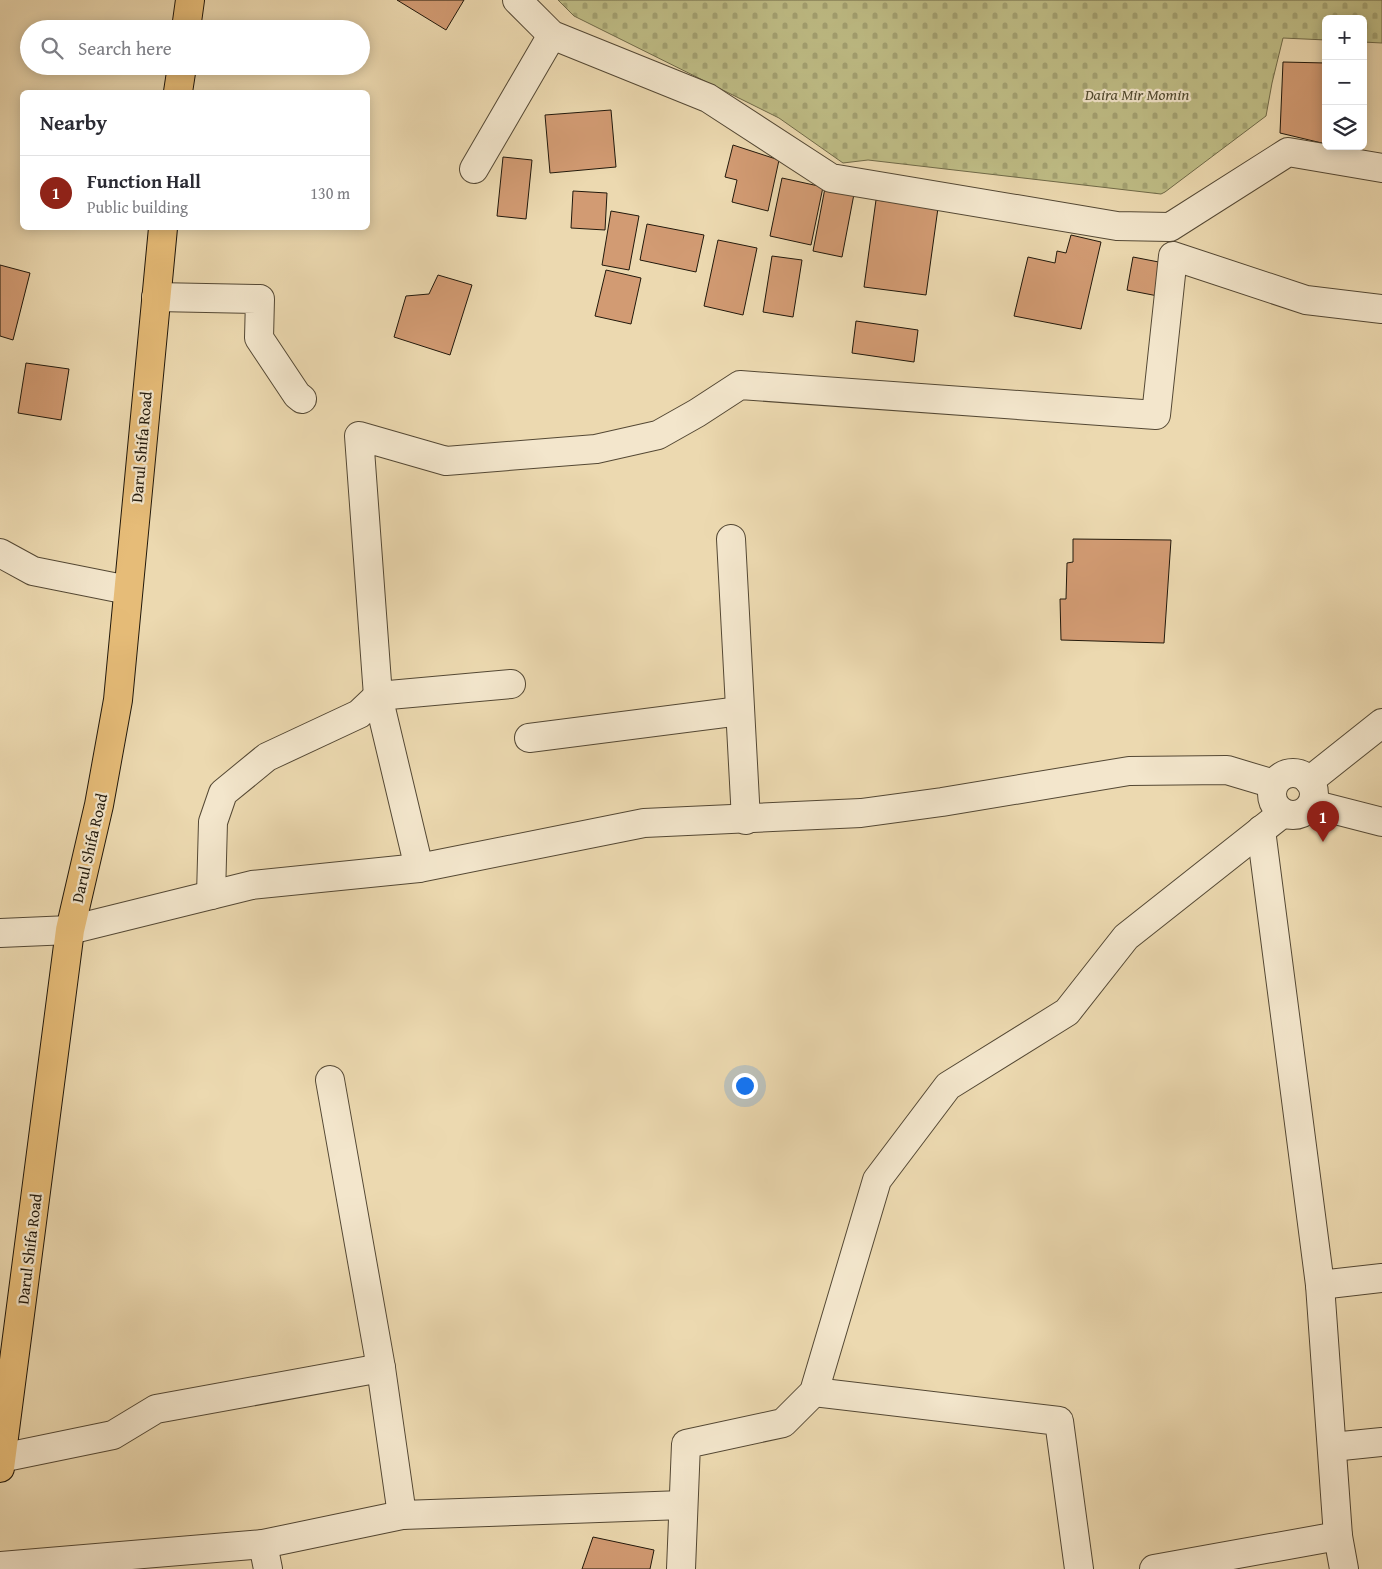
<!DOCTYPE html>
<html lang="en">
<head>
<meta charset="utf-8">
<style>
	:root { --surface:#fff; --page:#f7f7f7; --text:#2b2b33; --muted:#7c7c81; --line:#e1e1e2; --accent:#8f2418 }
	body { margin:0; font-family:"Gentium Book Plus",serif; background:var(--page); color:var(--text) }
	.controls { position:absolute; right:15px; top:15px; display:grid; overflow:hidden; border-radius:8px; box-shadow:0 2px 12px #0003 }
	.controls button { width:45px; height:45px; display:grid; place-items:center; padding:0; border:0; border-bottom:1px solid var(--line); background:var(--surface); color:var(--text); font:25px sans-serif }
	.you { position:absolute; left:744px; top:1085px; width:18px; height:18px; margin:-12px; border:4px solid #fff; border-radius:50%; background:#1a73e8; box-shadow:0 0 0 8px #1a73e833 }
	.badge { display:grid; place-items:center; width:32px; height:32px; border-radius:50%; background:var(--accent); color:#fff; font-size:16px; font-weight:700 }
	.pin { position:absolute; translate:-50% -41px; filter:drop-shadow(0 1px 2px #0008) }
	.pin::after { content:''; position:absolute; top:26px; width:18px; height:15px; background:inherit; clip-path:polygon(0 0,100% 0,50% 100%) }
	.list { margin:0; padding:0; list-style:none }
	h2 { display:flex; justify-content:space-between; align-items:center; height:65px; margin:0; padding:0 20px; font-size:21px }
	h2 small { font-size:16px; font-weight:400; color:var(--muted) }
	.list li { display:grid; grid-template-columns:32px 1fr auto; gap:15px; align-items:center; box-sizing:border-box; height:75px; padding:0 20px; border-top:1px solid var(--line) }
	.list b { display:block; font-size:19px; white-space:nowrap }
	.list p { margin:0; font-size:16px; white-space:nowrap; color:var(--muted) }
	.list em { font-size:16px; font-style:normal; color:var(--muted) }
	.icon { flex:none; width:28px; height:28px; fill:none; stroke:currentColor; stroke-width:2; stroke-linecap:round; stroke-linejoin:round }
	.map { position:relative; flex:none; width:1382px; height:1569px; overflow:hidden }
	.search { position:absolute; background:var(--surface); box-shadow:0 2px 12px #0003; left:20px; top:20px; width:350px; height:55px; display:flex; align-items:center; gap:12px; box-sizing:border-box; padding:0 18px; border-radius:28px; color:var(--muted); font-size:19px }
	.panel { position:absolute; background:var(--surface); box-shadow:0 2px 12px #0003; left:20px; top:90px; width:350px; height:140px; border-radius:8px }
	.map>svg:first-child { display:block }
	.cemetery { fill:url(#cemetery-stones); stroke:#706a48 }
	.building { fill:#d29b73; stroke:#21180b }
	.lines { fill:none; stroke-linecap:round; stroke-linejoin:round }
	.minor-casing { stroke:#544834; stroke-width:30 }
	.highway-casing { stroke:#21180b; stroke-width:30 }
	.minor { stroke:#f3e6cc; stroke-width:28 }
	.highway { stroke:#e6bc78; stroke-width:28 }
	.labels { text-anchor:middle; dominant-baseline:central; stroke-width:4.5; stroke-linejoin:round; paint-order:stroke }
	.park-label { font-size:16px; font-style:italic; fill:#504a30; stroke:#f3e6cc }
	.street-label { font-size:16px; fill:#21180b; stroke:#f3e6cc }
</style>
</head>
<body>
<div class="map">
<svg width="1382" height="1569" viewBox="0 0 1382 1569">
	<defs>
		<pattern id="cemetery-stones" width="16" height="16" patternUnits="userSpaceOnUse" patternTransform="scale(1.25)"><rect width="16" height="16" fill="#bfbd86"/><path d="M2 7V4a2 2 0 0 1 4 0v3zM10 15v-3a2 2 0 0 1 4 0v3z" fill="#a4a272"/></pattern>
	</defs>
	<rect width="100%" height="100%" fill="#ecd9b0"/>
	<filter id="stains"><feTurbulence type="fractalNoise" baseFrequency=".004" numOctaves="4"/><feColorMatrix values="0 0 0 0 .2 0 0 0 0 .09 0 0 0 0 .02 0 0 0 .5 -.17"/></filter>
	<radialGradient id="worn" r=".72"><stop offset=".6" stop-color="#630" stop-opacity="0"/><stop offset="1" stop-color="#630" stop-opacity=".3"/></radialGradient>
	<!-- cemetery -->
	<path class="cemetery" d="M558 0H1382V43L1363 42V19H1326V40L1283 38 1272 83 1266 116 1165 192 1161 194 868 160 843 163 779 118 574 16Z"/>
	<!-- building -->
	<g class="building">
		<path d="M397 0H464L446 30Z"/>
		<path d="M1283 62 1326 63V144L1280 133Z"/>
		<path d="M611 110 616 167 550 173 545 115Z"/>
		<path d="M733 145 779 160 768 211 732 202 737 180 725 177Z"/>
		<path d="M503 157 532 160 526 219 497 216Z"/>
		<path d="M782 178 823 187 811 245 770 236Z"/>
		<path d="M825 188 854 194 842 257 813 251Z"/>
		<path d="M573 191 607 193 605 230 571 228Z"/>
		<path d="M876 200 938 208 926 295 864 287Z"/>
		<path d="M611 211 639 216 629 270 602 265Z"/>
		<path d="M647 224 704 235 696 272 640 260Z"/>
		<path d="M1071 235 1101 242 1081 329 1014 316 1028 257 1055 263 1057 251 1066 253Z"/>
		<path d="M718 240 757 248 743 315 704 306Z"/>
		<path d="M772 256 802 260 793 317 763 312Z"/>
		<path d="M1133 257 1169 264 1163 297 1127 290Z"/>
		<path d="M0 265 30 273 13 340 0 336Z"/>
		<path d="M606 270 641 278 631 324 595 316Z"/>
		<path d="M438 275 472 285 450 355 394 337 406 296 429 294Z"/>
		<path d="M856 321 918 330 914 362 852 353Z"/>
		<path d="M26 363 69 369 61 420 18 413Z"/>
		<path d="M1073 539 1171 540 1164 643 1061 640 1060 599H1066L1067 563 1073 562Z"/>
		<path d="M593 1537 654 1550 650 1569H582Z"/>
	</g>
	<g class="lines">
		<!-- minor casing -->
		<g class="minor-casing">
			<g id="minor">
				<path d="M517 0 552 35 708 98 831 178 1117 226 1170 227 1288 152 1382 168"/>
				<path d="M474 169 552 35"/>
				<path d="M156 297 260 299 259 338 297 395 302 399"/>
				<path d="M731 539 746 820"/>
				<path d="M0 553 33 571 128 590"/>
				<path d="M529 738 740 711"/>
				<circle cx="1293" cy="794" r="21"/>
				<path d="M1309 781 1382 723"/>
				<path d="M1312 804 1382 822"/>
				<path d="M1261 830 1320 1285 1338 1536 1344 1569"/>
				<path d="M419 868 378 696 359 436 446 461 596 449 658 435 697 413 740 385 1156 415 1173 256 1306 300 1382 309"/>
				<path d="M211 895 213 822 223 793 267 757 359 714 378 696 511 684"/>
				<path d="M0 933 70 930 252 885 419 868 644 823 861 813 942 802 1129 771 1227 770 1274 784"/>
				<path d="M330 1080 381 1368 402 1515"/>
				<path d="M1320 1285 1382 1278"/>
				<path d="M814 1392 1059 1421 1079 1569"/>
				<path d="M1332 1447 1382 1442"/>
				<path d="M1 1458 113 1435 156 1409 381 1368"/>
				<path d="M263 1544 268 1569"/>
				<path d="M0 1566 263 1544 402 1515 683 1505"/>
				<path d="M681 1569 686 1444 783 1423 814 1392 877 1180 948 1086 1067 1012 1126 937 1283 813"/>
				<path d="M1154 1569 1338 1536"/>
			</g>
		</g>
		<!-- highway casing -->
		<g class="highway-casing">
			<g id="highway">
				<path d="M186 29 190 0"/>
				<path d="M178 92 182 66"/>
				<path d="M0 1468 70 930 99 805 118 700 163 228"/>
			</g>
		</g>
		<!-- minor -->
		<use href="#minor" class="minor"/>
		<!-- highway -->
		<use href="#highway" class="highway"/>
	</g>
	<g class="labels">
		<!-- park labels -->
		<g class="park-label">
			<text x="1137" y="94">Daira Mir Momin</text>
		</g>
		<!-- street labels -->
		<g class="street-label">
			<text transform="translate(141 447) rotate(-85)">Darul Shifa Road</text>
			<text transform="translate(89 848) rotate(-77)">Darul Shifa Road</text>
			<text transform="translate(29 1249) rotate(-83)">Darul Shifa Road</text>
		</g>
	</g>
	<rect width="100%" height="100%" filter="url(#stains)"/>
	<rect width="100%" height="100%" fill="url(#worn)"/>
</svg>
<div class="controls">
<button>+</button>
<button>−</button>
<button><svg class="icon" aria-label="layers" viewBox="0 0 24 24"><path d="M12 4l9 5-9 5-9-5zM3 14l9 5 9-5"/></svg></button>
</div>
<div class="you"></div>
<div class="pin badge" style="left:1323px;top:842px">1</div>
<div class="search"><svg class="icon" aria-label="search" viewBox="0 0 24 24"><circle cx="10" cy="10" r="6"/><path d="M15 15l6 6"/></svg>Search here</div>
<section class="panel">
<h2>Nearby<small></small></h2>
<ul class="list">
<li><span class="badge">1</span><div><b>Function Hall</b><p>Public building</p></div><em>130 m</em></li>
</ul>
</section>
</div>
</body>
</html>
